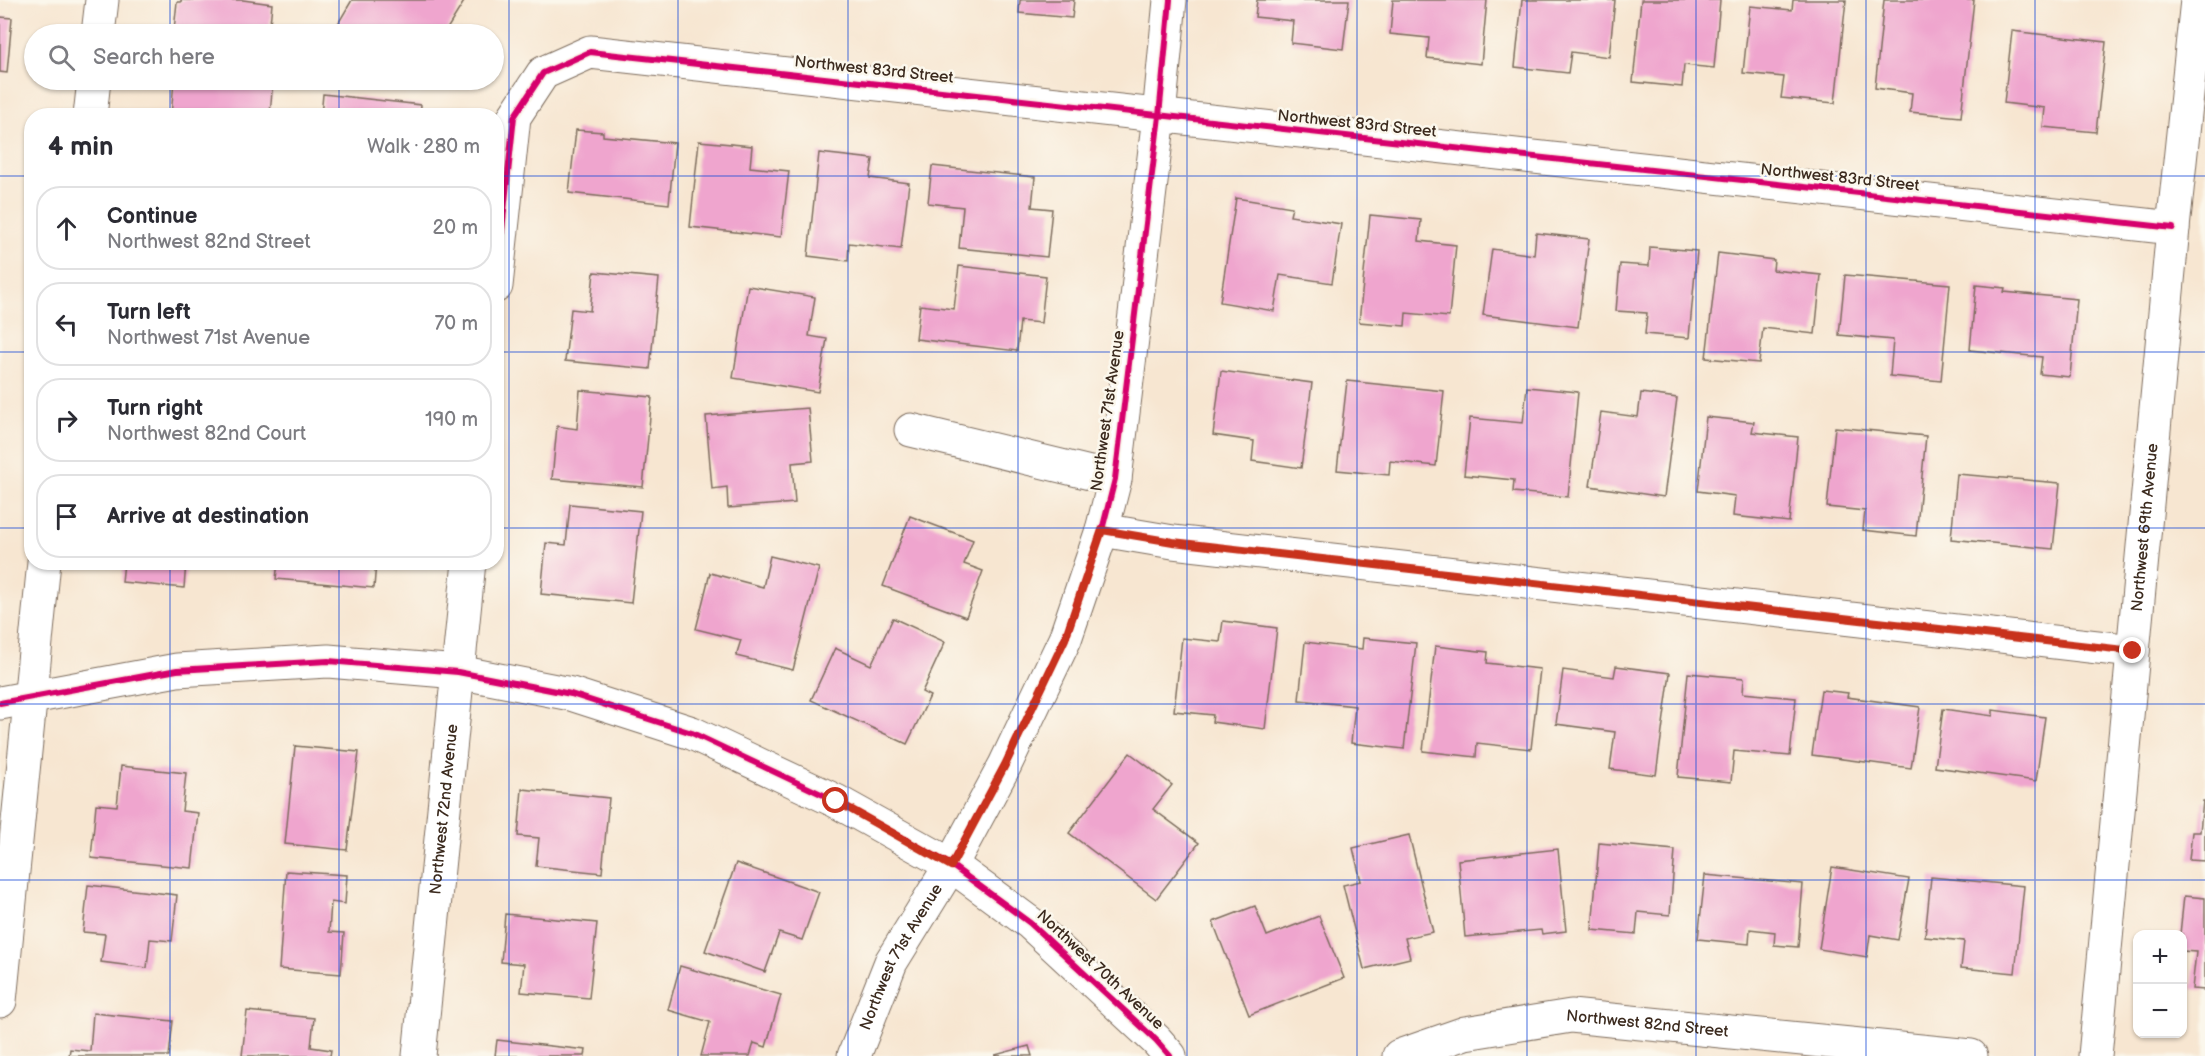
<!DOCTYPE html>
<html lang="en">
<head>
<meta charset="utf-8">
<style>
	:root { --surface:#fff; --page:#f2f2f3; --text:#2b2b33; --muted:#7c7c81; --line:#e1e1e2 }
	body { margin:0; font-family:"Balsamiq Sans",sans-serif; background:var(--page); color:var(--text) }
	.controls { position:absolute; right:18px; bottom:18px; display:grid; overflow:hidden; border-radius:12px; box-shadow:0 2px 4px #0004 }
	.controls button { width:54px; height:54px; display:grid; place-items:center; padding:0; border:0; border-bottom:2px solid var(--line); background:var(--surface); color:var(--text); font:30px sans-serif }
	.stop { position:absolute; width:18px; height:18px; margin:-14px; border:4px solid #c8321e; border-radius:50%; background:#fff }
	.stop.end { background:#c8321e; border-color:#fff; box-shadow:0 2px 6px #0008 }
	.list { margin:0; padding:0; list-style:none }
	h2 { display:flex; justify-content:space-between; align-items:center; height:78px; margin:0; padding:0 24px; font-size:26px }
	h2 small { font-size:20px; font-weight:400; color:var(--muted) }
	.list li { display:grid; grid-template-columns:39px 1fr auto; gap:18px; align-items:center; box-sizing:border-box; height:84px; margin:0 12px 12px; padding:0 12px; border:2px solid var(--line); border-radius:24px }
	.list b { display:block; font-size:22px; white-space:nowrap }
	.list p { margin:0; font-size:20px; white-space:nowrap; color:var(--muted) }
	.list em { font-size:20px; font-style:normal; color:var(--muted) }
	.icon { flex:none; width:33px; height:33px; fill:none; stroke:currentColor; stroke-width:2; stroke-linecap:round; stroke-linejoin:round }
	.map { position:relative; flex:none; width:2205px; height:1056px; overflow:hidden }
	.search { position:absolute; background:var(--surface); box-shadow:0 2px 4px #0004; left:24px; top:24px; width:480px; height:66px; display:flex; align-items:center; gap:15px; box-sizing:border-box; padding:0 21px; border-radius:33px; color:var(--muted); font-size:22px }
	.panel { position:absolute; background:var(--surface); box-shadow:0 2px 4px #0004; left:24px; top:108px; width:480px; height:462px; border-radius:24px }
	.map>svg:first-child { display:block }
	.building { fill:#efa5ce }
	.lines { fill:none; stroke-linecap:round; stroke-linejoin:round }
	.street-casing { stroke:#7d6c5d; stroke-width:35 }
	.secondary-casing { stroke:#7d6c5d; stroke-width:35 }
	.street { stroke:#fff; stroke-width:33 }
	.secondary { stroke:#fff; stroke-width:33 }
	.cycleway-casing { stroke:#fbf7ec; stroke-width:10 }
	.cycleway { stroke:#d6006c; stroke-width:6 }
	.route { stroke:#c8321e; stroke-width:8 }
	.grid { fill:none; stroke:#1d4ed8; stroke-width:1.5; stroke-opacity:0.55 }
	.labels { text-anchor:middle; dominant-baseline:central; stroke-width:5; stroke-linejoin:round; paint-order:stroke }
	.street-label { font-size:16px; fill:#3b2a1e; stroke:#fbf7ec }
</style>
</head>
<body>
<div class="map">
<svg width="2205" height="1056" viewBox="0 0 2205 1056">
	<rect width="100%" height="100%" fill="#fbf7ec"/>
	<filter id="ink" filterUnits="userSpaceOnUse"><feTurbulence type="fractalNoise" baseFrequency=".0167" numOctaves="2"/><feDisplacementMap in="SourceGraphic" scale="12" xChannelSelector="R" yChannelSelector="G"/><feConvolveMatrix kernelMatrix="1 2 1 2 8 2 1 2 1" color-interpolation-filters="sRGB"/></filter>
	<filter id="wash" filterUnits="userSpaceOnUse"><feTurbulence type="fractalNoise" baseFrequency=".008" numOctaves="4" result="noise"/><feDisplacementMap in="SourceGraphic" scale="24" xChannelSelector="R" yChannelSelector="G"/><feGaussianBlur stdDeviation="1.35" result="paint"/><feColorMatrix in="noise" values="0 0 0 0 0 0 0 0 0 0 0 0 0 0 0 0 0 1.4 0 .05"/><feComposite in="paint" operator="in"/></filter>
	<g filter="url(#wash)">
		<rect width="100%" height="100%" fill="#f7e6d1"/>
		<g id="blocks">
			<!-- building -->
			<g class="building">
				<path d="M181 0H243L272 4 269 34H223L174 30 177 2H181Z"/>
				<path d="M352 0H465L447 29 456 34H347L336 27Z"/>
				<path d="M1020 0H1074L1072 18 1019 13Z"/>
				<path d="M1257 0H1349L1343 49 1291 43 1293 21 1255 17Z"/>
				<path d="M1393 0H1487L1481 64 1427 58 1429 38 1390 34Z"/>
				<path d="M1522 0H1615L1609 57 1571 52 1568 73 1515 67Z"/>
				<path d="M1641 0H1720L1714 68 1684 65 1682 87 1633 82Z"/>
				<path d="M1793 0H1846L1835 103 1781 98 1784 77 1743 73 1750 6 1792 10Z"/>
				<path d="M1884 0H1974L1961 117 1910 112 1912 93 1875 88Z"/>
				<path d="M0 17 12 18 7 73 0 72Z"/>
				<path d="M2012 31 2106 42 2096 132 2043 127 2045 108 2004 103Z"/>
				<path d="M174 80H273L270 114 232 110V116H171Z"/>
				<path d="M323 94 421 105 420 116H321Z"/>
				<path d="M576 130 603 132V136L675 143 669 204 569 193Z"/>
				<path d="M699 141 752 146 750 167 789 171 781 237 690 227Z"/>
				<path d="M819 153 873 159 870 178 909 183 901 249 849 243 848 261 808 256Z"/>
				<path d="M932 166 1035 177 1032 207 1052 209 1047 257 959 248 963 207 928 203Z"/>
				<path d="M1236 198 1292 207 1290 216 1341 224 1332 283 1280 275 1274 311 1220 302Z"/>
				<path d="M1370 215 1421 220 1419 241 1456 245 1449 317 1406 313 1405 326 1359 322Z"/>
				<path d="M1536 233 1589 239 1578 327 1483 315 1492 249 1534 255Z"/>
				<path d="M1650 247 1697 251 1689 338 1645 334 1647 313 1616 311 1620 264 1649 266Z"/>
				<path d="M1718 253 1774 260 1773 270 1821 275 1815 334 1763 328 1759 363 1706 358Z"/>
				<path d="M959 266 1046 276 1041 323 1020 321 1017 351 916 339 920 305 954 309Z"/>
				<path d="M594 272 659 278 650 369 565 361 571 309 590 311Z"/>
				<path d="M1845 275 1950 284 1941 381 1890 376 1893 340 1839 335Z"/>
				<path d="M1976 285 2005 288 2004 292 2077 299 2070 377 2040 374 2042 357 1970 350Z"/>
				<path d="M748 286 815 297 809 336 827 339 818 392 733 378Z"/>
				<path d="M1221 371 1312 383 1301 468 1252 461 1254 441 1213 435Z"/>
				<path d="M1347 381 1444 391 1436 466 1390 461 1389 475 1337 470Z"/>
				<path d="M1527 387 1578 392 1568 497 1513 492 1514 480 1464 475 1470 418 1523 423Z"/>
				<path d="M580 390 652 397 643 487 552 479 557 426 577 429Z"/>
				<path d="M1641 393 1677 398 1664 497 1590 486 1601 412 1638 417Z"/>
				<path d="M808 408 813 461 792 463 795 503 728 508 727 487 712 489 706 416Z"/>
				<path d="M1706 417 1754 422 1752 432 1798 437 1789 522 1733 516 1735 496 1698 491Z"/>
				<path d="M1835 427 1926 436 1916 536 1863 530 1865 511 1827 507Z"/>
				<path d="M1957 474 2060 483 2053 549 1951 539Z"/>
				<path d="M570 504 641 511 631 603 541 594 546 543 566 545Z"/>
				<path d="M910 516 973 540 964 564 983 571 966 617 883 586Z"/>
				<path d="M770 556 819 568 793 670 736 656 741 640 696 629 710 573 763 587Z"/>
				<path d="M124 562H186L184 588 122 582Z"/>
				<path d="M278 562H376L374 588 276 579Z"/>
				<path d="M893 618 945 642 922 692 930 696 907 744 811 700 835 648 871 665Z"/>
				<path d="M1223 621 1277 628 1265 729 1212 722 1213 715 1174 711 1182 638 1220 642Z"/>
				<path d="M1363 638 1416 643 1404 749 1351 743 1355 706 1299 700 1305 642 1362 649Z"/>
				<path d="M1435 646 1488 652 1487 663 1540 669 1531 749 1477 743 1476 757 1423 751Z"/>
				<path d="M1616 666 1670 673 1656 775 1610 769 1615 732 1556 724 1563 670 1614 677Z"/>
				<path d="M1688 673 1744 678 1743 693 1796 698 1790 756 1734 751 1731 782 1678 777Z"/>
				<path d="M1821 690 1848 693 1847 697 1920 707 1911 768 1812 755Z"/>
				<path d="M1943 709 1993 716V710L2045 717 2036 781 1935 767Z"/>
				<path d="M295 746 359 752 347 850 285 844Z"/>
				<path d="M1130 753 1172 785 1153 809 1199 843 1156 899 1069 833Z"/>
				<path d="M121 766 186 773 182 811 198 813 192 868 91 858 96 804 117 806Z"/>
				<path d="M522 789 609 798 602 873 536 866 539 838 518 836Z"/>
				<path d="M2203 801H2205V861L2189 860 2192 832H2200Z"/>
				<path d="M1409 835 1433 932 1405 938 1410 958 1364 969 1343 885 1361 881 1353 848Z"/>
				<path d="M1599 843 1675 850 1670 915 1638 912 1636 934 1592 930Z"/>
				<path d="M1558 849 1566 931 1542 934 1541 930 1465 937 1458 860Z"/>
				<path d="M736 863 819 892 802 940 779 933 765 972 705 951Z"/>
				<path d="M1832 867 1909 879 1898 940 1870 935 1867 957 1819 949Z"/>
				<path d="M286 871 347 875 345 904 331 902 329 932 344 933 341 974 279 969Z"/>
				<path d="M1705 875 1803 884 1798 947 1774 945 1775 932 1750 929 1749 944 1698 939Z"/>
				<path d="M1931 877 2024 886 2015 973 1961 968 1964 941 1925 937Z"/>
				<path d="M88 885 177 895 172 941 150 939 147 968 101 962 105 934 83 932Z"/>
				<path d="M2184 896 2205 898V990L2192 989 2196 952 2182 951V934H2180Z"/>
				<path d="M1255 906 1267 936 1319 916 1344 978 1249 1015 1213 922Z"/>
				<path d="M505 914 597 923 589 998 521 992 524 964 501 962Z"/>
				<path d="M680 966 781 995 766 1047 754 1043 750 1056H701L710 1022 668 1010Z"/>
				<path d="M247 1011 314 1018 311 1047 331 1050 330 1056H242Z"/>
				<path d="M93 1013 173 1021 169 1056H69L70 1049 90 1051Z"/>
				<path d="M497 1040 586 1050 585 1056H495Z"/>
				<path d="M1029 1046 1032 1056H995V1055Z"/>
			</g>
		</g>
	</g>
	<g filter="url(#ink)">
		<use href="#blocks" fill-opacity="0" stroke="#7d6c5d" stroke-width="1.5"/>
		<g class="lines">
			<!-- street casing -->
			<g class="street-casing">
				<g id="street">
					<path d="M98 34 102 0"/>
					<path d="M90 116 94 80"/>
					<path d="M496 286 514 117 543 73 590 52 2173 228"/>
					<path d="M911 430 1115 479"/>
					<path d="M1102 530 1173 542 2133 651"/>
					<path d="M0 1001 44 562"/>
					<path id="s1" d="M419 1056 469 562"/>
					<path id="s2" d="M854 1056 891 962 951 865 1005 765 1065 639 1102 530 1115 479 1159 116 1170 0"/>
					<path id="s3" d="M1399 1056 1465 1033 1571 1016 1971 1056"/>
					<path id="s4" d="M2095 1056 2173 228 2197 0"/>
				</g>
			</g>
			<!-- secondary casing -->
			<g class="secondary-casing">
				<path id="secondary" d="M0 703 177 670 328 661 458 672 571 694 692 733 836 801 951 865 1030 923 1156 1040 1170 1056"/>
			</g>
			<!-- street -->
			<use href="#street" class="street"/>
			<!-- secondary -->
			<use href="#secondary" class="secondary"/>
			<!-- cycleway casing -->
			<g class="cycleway-casing">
				<g id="cycleway">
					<path d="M496 286 514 117 543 73 590 52 2173 228"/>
					<path d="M0 703 177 670 328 661 458 672 571 694 692 733 836 801 951 865 1030 923 1156 1040 1170 1056"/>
					<path d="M951 865 1005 765 1065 639 1102 530 1115 479 1159 116 1170 0"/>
				</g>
			</g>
			<!-- cycleway -->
			<use href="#cycleway" class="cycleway"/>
		</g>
	</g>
	<g class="lines" filter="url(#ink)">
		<!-- route -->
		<path class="route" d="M836 801 951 866 1005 765 1065 639 1102 530 1173 542 2133 651"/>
	</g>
	<!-- grid -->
	<path class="grid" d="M170 0V34M339 0V34M509 0V1056M678 0V1056M848 0V1056M1018 0V1056M1187 0V1056M1357 0V1056M1527 0V1056M1696 0V1056M1866 0V1056M2035 0V1056M170 80V116M339 80V116M0 176H32M496 176H2205M0 352H32M496 352H2205M0 528H32M496 528H2205M170 562V1056M339 562V1056M0 704H2205M0 880H2205"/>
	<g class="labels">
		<!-- street labels -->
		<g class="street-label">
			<text transform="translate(874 70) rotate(6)">Northwest 83rd Street</text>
			<text transform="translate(1357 124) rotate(6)">Northwest 83rd Street</text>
			<text transform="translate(1840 178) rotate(6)">Northwest 83rd Street</text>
			<text transform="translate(1108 411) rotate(-82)">Northwest 71st Avenue</text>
			<text stroke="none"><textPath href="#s4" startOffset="531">Northwest 69th Avenue</textPath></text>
			<text stroke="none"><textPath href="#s1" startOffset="248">Northwest 72nd Avenue</textPath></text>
			<text stroke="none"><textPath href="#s2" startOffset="110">Northwest 71st Avenue</textPath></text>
			<text transform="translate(1100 970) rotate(43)">Northwest 70th Avenue</text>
			<text stroke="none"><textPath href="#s3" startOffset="254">Northwest 82nd Street</textPath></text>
		</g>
	</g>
</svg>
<div class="controls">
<button>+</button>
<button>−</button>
</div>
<div class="stop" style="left:836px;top:801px"></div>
<div class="stop end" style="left:2133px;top:651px"></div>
<div class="search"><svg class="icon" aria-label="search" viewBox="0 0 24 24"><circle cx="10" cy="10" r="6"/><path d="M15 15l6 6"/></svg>Search here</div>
<section class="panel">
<h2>4 min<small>Walk · 280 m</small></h2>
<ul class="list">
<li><svg class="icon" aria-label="ahead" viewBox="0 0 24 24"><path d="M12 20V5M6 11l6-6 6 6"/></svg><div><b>Continue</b><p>Northwest 82nd Street</p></div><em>20 m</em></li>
<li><svg class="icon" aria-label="left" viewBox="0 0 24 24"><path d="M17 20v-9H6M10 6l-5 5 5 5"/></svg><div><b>Turn left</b><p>Northwest 71st Avenue</p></div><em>70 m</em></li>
<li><svg class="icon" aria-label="right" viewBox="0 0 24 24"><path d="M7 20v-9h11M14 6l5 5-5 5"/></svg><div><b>Turn right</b><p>Northwest 82nd Court</p></div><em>190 m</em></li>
<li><svg class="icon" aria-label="arrive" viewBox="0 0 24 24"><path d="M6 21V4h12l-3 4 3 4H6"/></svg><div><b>Arrive at destination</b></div></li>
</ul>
</section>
</div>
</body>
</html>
